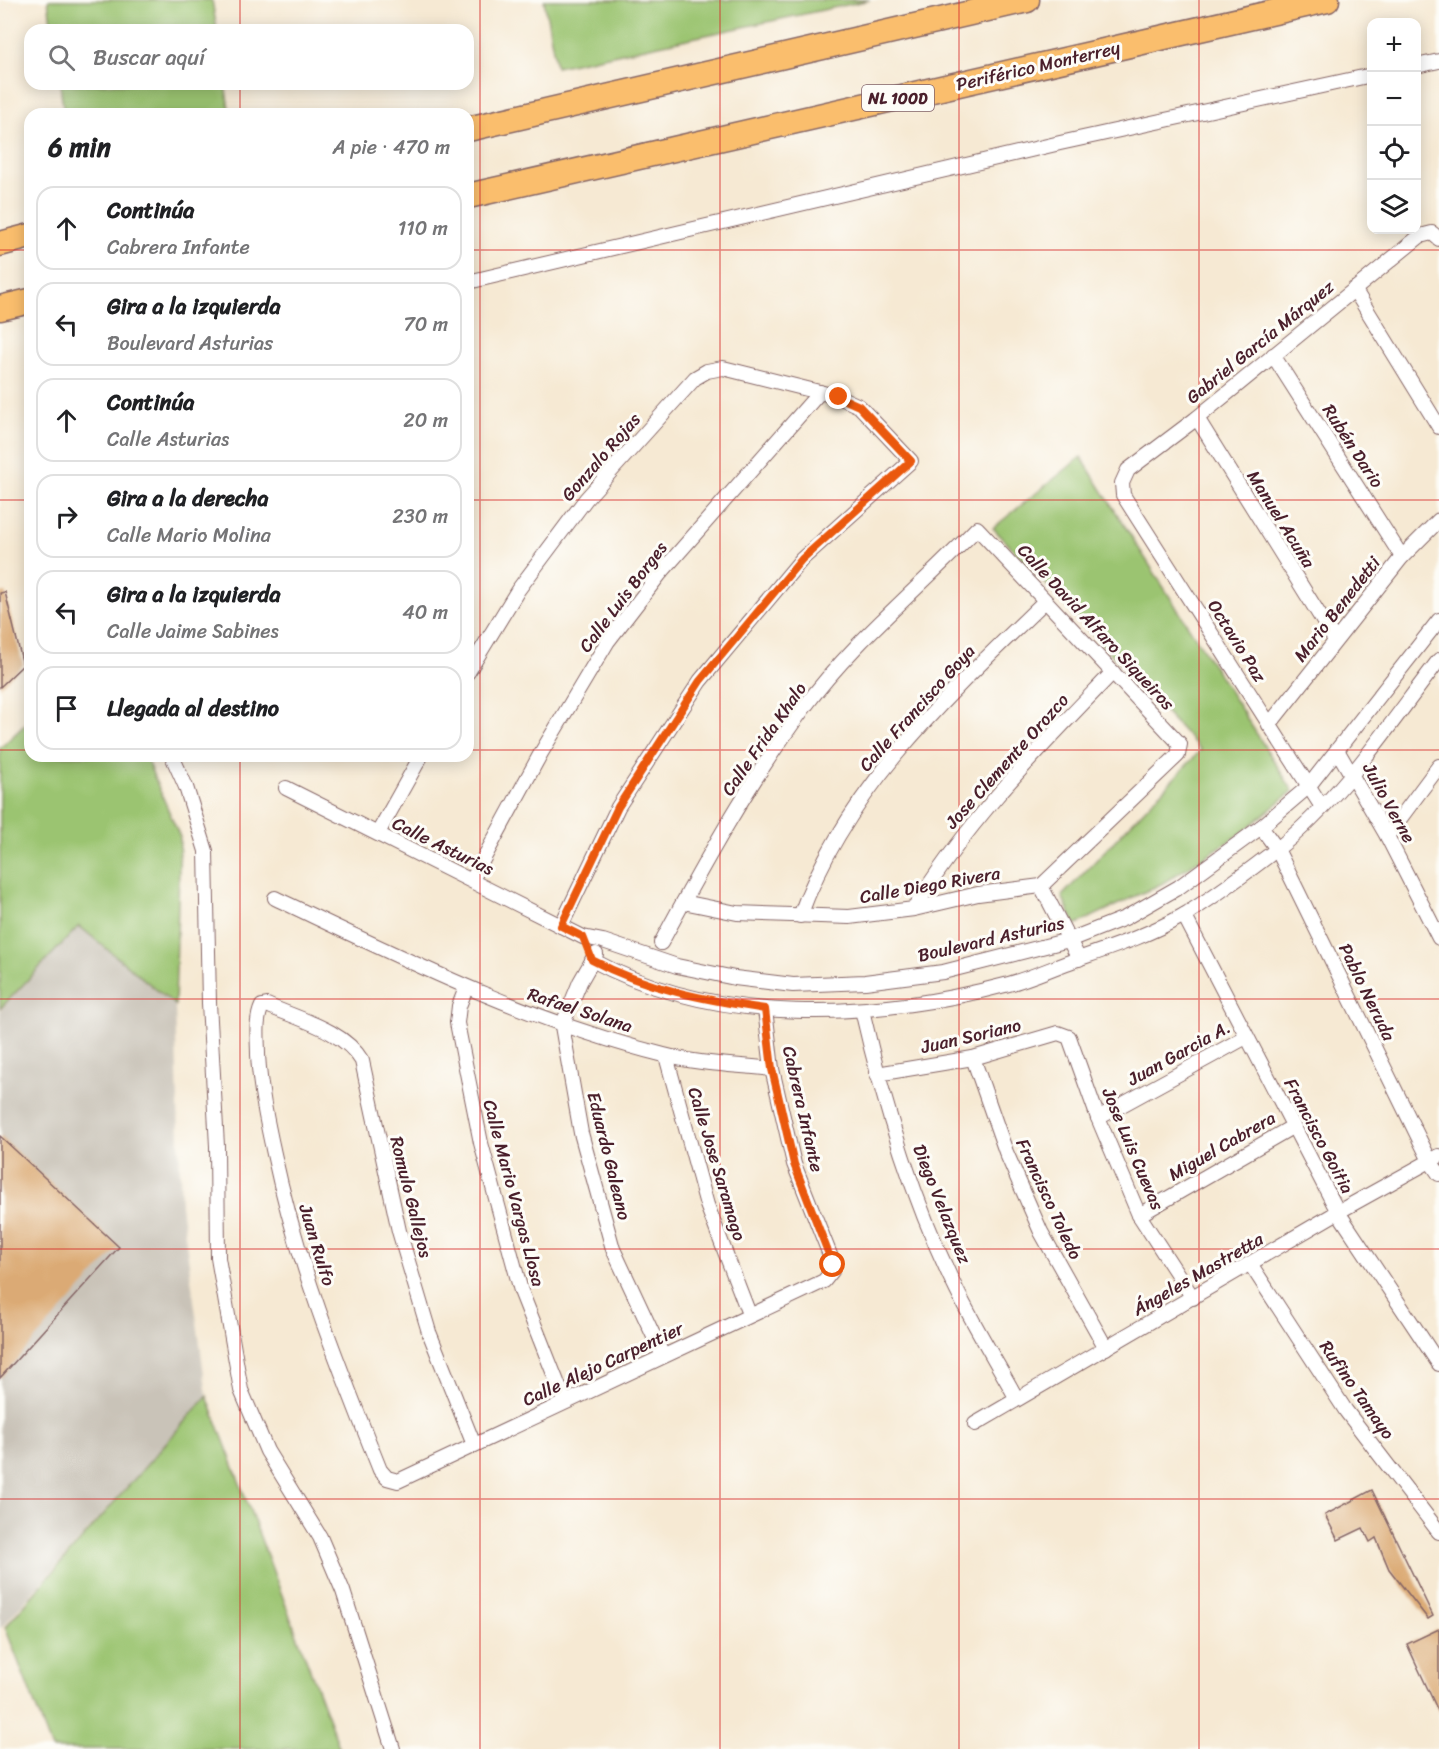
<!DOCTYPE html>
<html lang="es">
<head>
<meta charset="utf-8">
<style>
	:root { --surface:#fff; --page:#f6f6f6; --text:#202124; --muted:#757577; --line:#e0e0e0 }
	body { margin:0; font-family:Sriracha,sans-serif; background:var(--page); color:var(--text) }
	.controls { position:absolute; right:18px; top:18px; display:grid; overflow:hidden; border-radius:12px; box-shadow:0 3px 15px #0003 }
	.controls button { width:54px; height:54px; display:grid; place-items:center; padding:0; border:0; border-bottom:2px solid var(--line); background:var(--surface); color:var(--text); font:30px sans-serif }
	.stop { position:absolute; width:18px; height:18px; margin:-14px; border:4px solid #ea580c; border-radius:50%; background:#fff }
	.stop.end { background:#ea580c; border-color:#fff; box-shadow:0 2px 6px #0008 }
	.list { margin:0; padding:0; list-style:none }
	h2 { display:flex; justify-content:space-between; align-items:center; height:78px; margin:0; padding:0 24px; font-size:26px }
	h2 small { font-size:20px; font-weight:400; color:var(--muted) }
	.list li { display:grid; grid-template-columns:39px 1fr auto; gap:18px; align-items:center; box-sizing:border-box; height:84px; margin:0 12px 12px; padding:0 12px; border:2px solid var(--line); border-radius:18px }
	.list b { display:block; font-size:22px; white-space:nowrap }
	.list p { margin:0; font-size:20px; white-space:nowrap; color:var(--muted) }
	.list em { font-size:20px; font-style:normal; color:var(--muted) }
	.icon { flex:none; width:33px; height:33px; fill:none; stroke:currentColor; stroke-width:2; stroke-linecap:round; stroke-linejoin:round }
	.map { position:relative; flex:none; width:1439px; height:1749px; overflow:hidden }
	.search { position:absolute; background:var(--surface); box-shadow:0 3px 15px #0003; left:24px; top:24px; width:450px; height:66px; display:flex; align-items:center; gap:15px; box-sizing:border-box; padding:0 21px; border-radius:18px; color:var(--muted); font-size:22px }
	.panel { position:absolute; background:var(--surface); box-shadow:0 3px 15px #0003; left:24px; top:108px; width:450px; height:654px; border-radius:18px }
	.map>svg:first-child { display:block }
	.industrial { fill:#c9c3b8 }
	.green { fill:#9bc471; stroke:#72724e; stroke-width:1.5 }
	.building { fill:#dbaa74 }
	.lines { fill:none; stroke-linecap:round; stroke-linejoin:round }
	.minor-casing { stroke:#866666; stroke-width:16 }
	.motorway-casing { stroke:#866666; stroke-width:27 }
	.minor { stroke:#fff; stroke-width:14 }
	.motorway { stroke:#fabe6d; stroke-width:24 }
	.route { stroke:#ea580c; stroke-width:8 }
	.grid { fill:none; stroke:#d62828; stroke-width:1.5; stroke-opacity:0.55 }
	.labels { text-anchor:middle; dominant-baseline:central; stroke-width:6; stroke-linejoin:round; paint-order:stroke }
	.shield { fill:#fdfcf7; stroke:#806168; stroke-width:1.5 }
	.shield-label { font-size:16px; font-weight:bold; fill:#4a1f2b }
	.street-label { font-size:18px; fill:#4a1f2b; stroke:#fdfcf7 }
</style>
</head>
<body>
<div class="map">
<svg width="1439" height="1749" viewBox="0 0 1439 1749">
	<rect width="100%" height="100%" fill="#fdfcf7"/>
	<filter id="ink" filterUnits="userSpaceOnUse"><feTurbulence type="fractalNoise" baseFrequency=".0167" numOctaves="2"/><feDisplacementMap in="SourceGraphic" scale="12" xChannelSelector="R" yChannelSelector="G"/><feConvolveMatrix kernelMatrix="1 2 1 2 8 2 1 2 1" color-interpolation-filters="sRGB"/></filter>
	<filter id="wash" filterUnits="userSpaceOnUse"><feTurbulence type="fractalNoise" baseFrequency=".008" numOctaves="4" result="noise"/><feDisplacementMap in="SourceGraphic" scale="24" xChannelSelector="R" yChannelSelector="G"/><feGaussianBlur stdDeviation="1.35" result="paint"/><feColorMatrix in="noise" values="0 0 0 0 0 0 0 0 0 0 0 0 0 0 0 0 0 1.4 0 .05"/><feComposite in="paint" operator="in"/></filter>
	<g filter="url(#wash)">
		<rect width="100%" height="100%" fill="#f6e9d3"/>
		<!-- industrial -->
		<path class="industrial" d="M79 926 175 1005 181 1205 207 1396 0 1629V1011Z"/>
		<!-- green -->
		<g class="green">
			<path d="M48 0H212L217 30H52Z"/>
			<path d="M544 0H870L556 67Z"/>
			<path d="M60 84H225L230 114H64Z"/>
			<path d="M1081 457 1293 791 1239 835 1163 883 1075 925 1062 896 1201 750 993 528Z"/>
			<path d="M30 720V756H145L180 837 175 1005 79 926 0 1009V748Z"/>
			<path d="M207 1396 340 1749H52L5 1627Z"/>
		</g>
		<g id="blocks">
			<!-- building -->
			<g class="building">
				<path d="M5 592 23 665 0 687V593Z"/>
				<path d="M0 1136 119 1247 0 1378Z"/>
				<path d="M1372 1490 1433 1616 1428 1619 1389 1569 1376 1538 1370 1542 1363 1528 1338 1540 1325 1515Z"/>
				<path d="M1439 1629V1713L1407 1644Z"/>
			</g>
		</g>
	</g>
	<g filter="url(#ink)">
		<use href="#blocks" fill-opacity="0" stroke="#866666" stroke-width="1.5"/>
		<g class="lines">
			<!-- minor casing -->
			<g class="minor-casing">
				<g id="minor">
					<path d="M1416 66 1439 61"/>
					<path d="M468 282 1060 143 1372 75"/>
					<path d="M1354 289 1439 427"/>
					<path d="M1273 355 1402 557"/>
					<path d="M1197 418 1335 640"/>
					<path d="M468 672 518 590 586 499 695 378 707 371 723 368 839 397 859 406 911 461 802 559 700 681 618 807 561 926"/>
					<path d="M1269 725 1402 557 1439 520"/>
					<path d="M1337 750 1387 836 1439 938"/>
					<path d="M172 756 186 787 206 851 209 1003 217 1146 218 1258 241 1390 267 1451 320 1537 343 1591 393 1749"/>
					<path d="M286 788 583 937 603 941 677 966 735 978 793 985 865 982 943 972 1069 940 1125 918 1179 887 1261 827 1308 787 1439 620"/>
					<path d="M1322 807 1123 495 1122 483 1128 470 1197 418 1420 236 1432 233 1439 239"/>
					<path d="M1261 827 1277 849 1430 1161 1439 1174"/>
					<path d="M378 833 421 756"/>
					<path d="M1387 836 1439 766"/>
					<path d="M472 880 541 753 608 641 659 575 820 392"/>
					<path d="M1041 886 1079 959"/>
					<path d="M275 898C402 958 527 1021 664 1055 698 1064 737 1065 772 1069"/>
					<path d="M914 909C968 819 1041 747 1113 672"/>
					<path d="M1184 915 1338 1212 1439 1364"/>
					<path d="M800 916C846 788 949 694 1045 601"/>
					<path d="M661 943C704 863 749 782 803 709 853 641 920 588 977 528L1180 744 1178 755 1041 886 978 894 914 909 849 917 737 913 683 902"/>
					<path d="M596 954 580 982 562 1026 581 1133 613 1249 663 1356"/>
					<path d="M592 960C717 1027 872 1020 1005 985 1029 979 1052 968 1075 960 1112 947 1149 935 1184 915 1215 897 1247 872 1276 850 1341 799 1389 725 1439 660"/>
					<path d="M466 988 459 1006 457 1023 481 1143 521 1291 565 1402"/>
					<path d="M862 1010C884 1106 913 1202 957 1291 975 1327 997 1363 1017 1399"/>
					<path d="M666 1056 707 1205 749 1314"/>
					<path d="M973 1058 1006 1152 1041 1232 1106 1348"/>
					<path d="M877 1074 973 1058 1058 1033 1069 1037 1098 1118 1139 1215 1193 1298"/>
					<path d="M1098 1118 1246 1037"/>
					<path d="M1139 1215 1292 1127"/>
					<path d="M1251 1265 1346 1411 1439 1532"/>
					<path d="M975 1424 1338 1212 1439 1156"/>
					<path d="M474 1445 429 1332 399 1231 362 1061C344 1030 298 1019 267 1005L262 1006C255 1021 258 1039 258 1055 260 1089 267 1122 274 1154 297 1263 339 1367 380 1470L387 1478 398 1481 824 1281 832 1271V1260L794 1164 772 1069 765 1009"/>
				</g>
			</g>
			<!-- motorway casing -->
			<g class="motorway-casing">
				<g id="motorway">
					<path d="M468 129 1027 0"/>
					<path d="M468 196 1327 0"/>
					<path d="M0 244 30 236"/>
					<path d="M0 308 30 301"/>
				</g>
			</g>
			<!-- minor -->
			<use href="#minor" class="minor"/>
			<!-- motorway -->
			<use href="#motorway" class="motorway"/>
		</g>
	</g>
	<g class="lines" filter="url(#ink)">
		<!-- route -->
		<path class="route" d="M833 1265 794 1164 772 1069 765 1009C706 1000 646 989 592 960L583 937 561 926 618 807 700 681 802 559 911 461 859 406 839 397"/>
	</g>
	<!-- grid -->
	<path class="grid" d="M240 0V30M480 0V1749M720 0V1749M959 0V1749M1199 0V1749M240 84V114M0 250H30M468 250H1439M0 500H30M468 500H1439M0 750H30M468 750H1439M240 756V1749M0 999H1439M0 1249H1439M0 1499H1439"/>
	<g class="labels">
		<!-- shield labels -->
		<rect class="shield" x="862" y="85" width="72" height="26" rx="4.5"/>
		<g class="shield-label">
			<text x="898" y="98">NL 100D</text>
		</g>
		<!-- street labels -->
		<g class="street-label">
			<text transform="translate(1038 66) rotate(-13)">Periférico Monterrey</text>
			<text transform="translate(1260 342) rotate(-39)">Gabriel García Márquez</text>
			<text transform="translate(1353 446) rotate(57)">Rubén Dario</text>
			<text transform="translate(601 457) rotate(-49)">Gonzalo Rojas</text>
			<text transform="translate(1281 519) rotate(58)">Manuel Acuña</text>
			<text transform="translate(623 597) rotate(-53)">Calle Luis Borges</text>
			<text transform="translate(1337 609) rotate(-52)">Mario Benedetti</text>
			<text transform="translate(1096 627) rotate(47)">Calle David Alfaro Siqueiros</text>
			<text transform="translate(1237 641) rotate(58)">Octavio Paz</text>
			<text transform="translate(917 708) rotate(-48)">Calle Francisco Goya</text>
			<text transform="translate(764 739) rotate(-55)">Calle Frida Khalo</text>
			<text transform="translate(1007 761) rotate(-48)">Jose Clemente Orozco</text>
			<text transform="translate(1389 803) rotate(61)">Julio Verne</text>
			<text transform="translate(443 846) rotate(26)">Calle Asturias</text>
			<text transform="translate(930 885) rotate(-10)">Calle Diego Rivera</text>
			<text transform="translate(991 939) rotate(-13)">Boulevard Asturias</text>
			<text transform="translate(1367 992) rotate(64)">Pablo Neruda</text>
			<text transform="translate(580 1010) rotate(18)">Rafael Solana</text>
			<text transform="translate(971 1036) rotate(-13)">Juan Soriano</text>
			<text transform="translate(1179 1053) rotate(-29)">Juan Garcia A.</text>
			<text transform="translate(803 1109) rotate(77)">Cabrera Infante</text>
			<text transform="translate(1319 1136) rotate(62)">Francisco Goitia</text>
			<text transform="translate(1222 1146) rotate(-30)">Miguel Cabrera</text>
			<text transform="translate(1133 1149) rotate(67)">Jose Luis Cuevas</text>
			<text transform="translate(609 1156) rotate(76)">Eduardo Galeano</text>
			<text transform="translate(717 1164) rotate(73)">Calle Jose Saramago</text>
			<text transform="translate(514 1193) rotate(75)">Calle Mario Vargas Llosa</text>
			<text transform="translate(411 1197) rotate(76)">Romulo Gallejos</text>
			<text transform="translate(1049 1199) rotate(65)">Francisco Toledo</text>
			<text transform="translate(942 1204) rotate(68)">Diego Velazquez</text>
			<text transform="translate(317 1245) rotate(73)">Juan Rulfo</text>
			<text transform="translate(1198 1274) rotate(-30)">Ángeles Mastretta</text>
			<text transform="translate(603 1364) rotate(-25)">Calle Alejo Carpentier</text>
			<text transform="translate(1357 1390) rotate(55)">Rufino Tamayo</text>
		</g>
	</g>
</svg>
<div class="controls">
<button>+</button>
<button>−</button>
<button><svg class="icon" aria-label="locate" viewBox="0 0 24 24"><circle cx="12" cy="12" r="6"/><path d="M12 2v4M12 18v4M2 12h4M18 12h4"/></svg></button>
<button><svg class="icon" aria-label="layers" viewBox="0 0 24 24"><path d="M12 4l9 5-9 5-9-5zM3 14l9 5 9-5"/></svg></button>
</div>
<div class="stop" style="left:833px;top:1265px"></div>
<div class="stop end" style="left:839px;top:397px"></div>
<div class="search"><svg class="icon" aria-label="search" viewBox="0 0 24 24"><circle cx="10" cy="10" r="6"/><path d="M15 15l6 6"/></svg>Buscar aquí</div>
<section class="panel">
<h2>6 min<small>A pie · 470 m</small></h2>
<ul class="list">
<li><svg class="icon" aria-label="ahead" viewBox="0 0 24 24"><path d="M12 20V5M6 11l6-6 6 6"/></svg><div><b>Continúa</b><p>Cabrera Infante</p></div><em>110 m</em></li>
<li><svg class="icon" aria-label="left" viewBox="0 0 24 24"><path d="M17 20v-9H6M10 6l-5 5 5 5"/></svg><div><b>Gira a la izquierda</b><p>Boulevard Asturias</p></div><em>70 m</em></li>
<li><svg class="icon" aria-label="ahead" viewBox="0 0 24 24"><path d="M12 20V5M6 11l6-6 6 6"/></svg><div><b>Continúa</b><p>Calle Asturias</p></div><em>20 m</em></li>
<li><svg class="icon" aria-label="right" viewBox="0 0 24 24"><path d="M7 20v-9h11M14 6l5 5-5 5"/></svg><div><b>Gira a la derecha</b><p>Calle Mario Molina</p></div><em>230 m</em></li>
<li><svg class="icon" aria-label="left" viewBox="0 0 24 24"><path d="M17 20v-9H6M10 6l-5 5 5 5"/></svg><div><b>Gira a la izquierda</b><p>Calle Jaime Sabines</p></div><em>40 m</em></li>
<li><svg class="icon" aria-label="arrive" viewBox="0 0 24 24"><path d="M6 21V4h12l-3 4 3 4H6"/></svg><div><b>Llegada al destino</b></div></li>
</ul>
</section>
</div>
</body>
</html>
